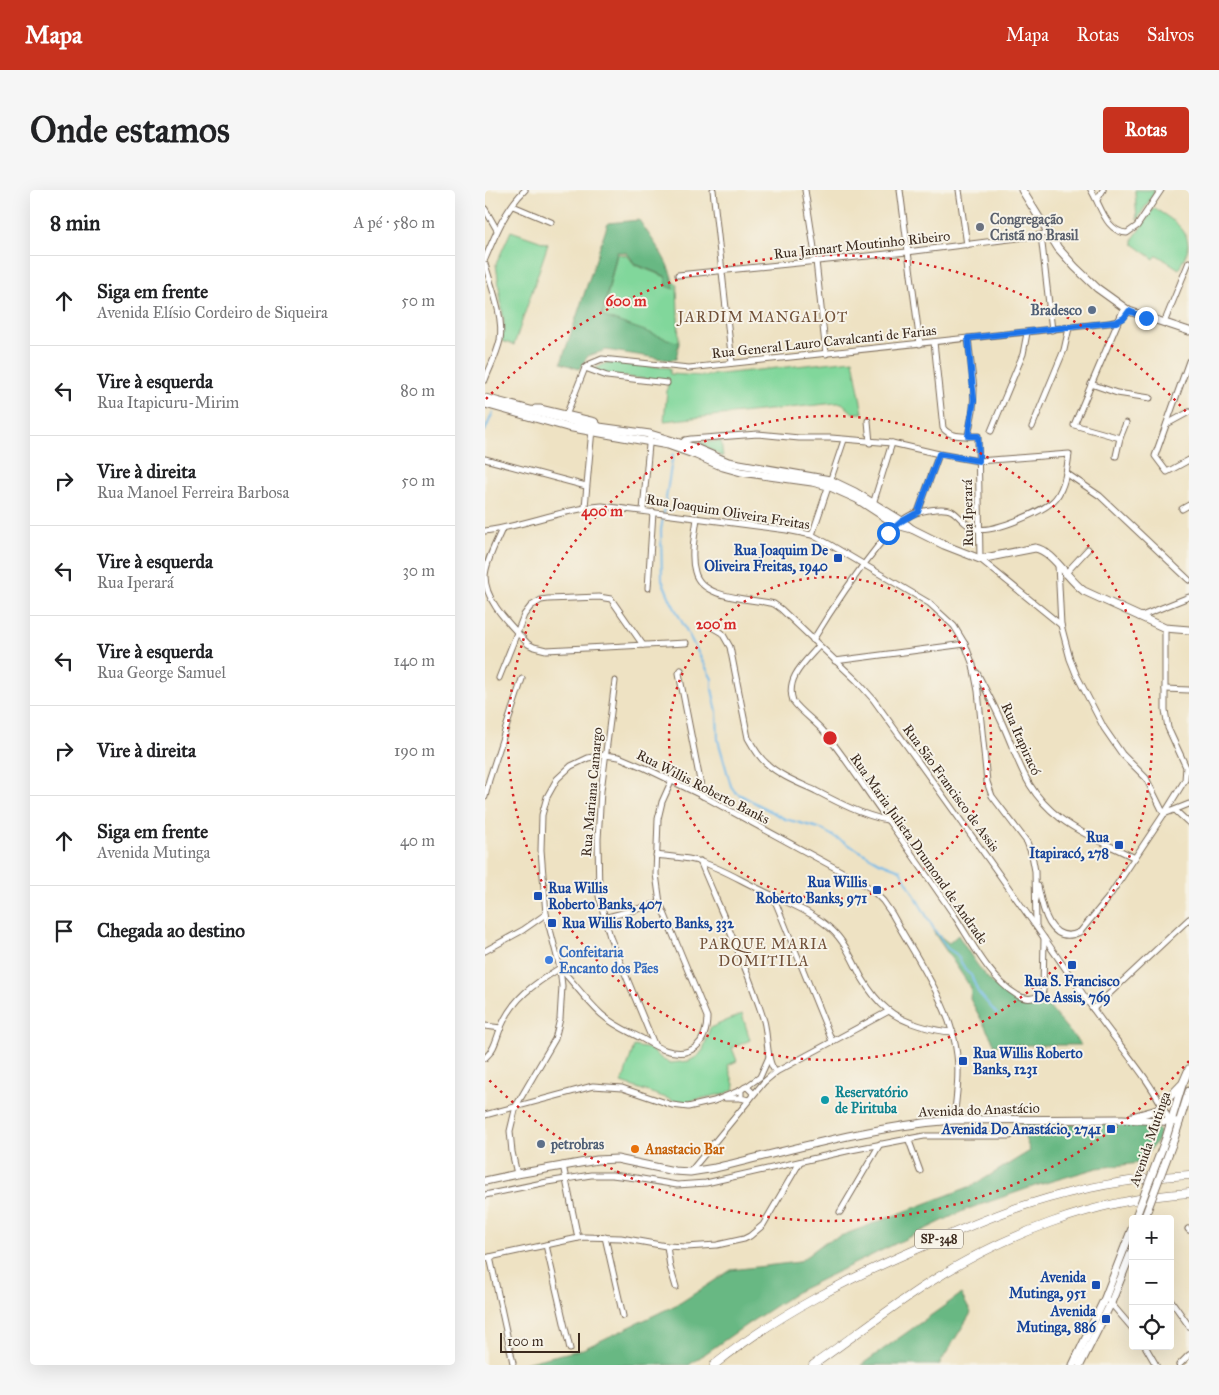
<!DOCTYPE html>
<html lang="pt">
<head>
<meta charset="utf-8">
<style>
	:root { --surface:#fff; --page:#f6f6f6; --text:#202124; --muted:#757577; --line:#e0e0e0; --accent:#c8321e }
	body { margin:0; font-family:"IM FELL Great Primer",serif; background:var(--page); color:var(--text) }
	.controls { position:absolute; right:15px; bottom:15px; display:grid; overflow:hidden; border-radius:5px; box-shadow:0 5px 20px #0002 }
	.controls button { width:45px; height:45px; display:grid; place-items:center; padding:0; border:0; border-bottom:1px solid var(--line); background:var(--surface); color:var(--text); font:25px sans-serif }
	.scale { position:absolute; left:15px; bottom:12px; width:80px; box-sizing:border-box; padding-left:5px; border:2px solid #3b2a1e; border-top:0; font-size:14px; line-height:18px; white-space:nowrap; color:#3b2a1e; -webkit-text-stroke:4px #f7f3e8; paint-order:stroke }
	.stop { position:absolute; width:15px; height:15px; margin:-11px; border:4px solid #1a73e8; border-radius:50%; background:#fff }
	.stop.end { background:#1a73e8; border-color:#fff; box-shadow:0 1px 5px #0008 }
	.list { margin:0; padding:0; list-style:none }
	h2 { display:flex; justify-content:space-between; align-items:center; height:65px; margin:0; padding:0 20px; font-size:21px }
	h2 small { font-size:16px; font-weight:400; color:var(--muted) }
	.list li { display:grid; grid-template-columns:32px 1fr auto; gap:15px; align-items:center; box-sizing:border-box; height:90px; padding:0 20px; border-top:1px solid var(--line) }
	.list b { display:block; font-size:19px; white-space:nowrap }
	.list p { margin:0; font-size:16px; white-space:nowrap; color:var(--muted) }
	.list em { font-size:16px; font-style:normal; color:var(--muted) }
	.icon { flex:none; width:28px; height:28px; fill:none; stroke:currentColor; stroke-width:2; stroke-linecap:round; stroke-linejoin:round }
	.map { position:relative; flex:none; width:704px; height:1175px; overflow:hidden; border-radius:5px }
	header { display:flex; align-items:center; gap:30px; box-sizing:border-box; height:70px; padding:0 25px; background:var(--accent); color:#fff }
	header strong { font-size:24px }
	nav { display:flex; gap:28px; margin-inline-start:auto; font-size:18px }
	.intro { display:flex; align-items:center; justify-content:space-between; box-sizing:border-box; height:120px; padding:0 30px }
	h1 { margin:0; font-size:35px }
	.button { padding:12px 22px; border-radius:5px; background:var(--accent); color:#fff; font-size:18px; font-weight:700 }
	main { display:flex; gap:30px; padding:0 30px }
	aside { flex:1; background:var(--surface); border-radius:5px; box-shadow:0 5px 20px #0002 }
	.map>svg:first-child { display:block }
	.green { fill:#81d79b; stroke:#5e805c }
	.forest { fill:#68b883; stroke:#527150 }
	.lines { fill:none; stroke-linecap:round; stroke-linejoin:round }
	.stream { stroke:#72baea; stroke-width:2 }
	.minor-casing { stroke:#7a6a58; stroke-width:7 }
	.major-casing { stroke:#7a6a58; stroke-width:9 }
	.highway-casing { stroke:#7a6a58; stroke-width:9 }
	.minor { stroke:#fff; stroke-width:5 }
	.major { stroke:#fff; stroke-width:7 }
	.highway { stroke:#fff; stroke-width:8 }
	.major-bridge-casing { stroke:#7a6a58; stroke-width:9; stroke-linecap:butt }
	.major-bridge { stroke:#fff; stroke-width:7 }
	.route { stroke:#1a73e8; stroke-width:6 }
	.ring { fill:none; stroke:#d62828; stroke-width:2.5; stroke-dasharray:2.5 5 }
	.worship-dot { fill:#6b7280; stroke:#f7f3e8; stroke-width:2 }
	.service-dot { fill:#5c6f8a; stroke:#f7f3e8; stroke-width:2 }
	.transit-dot { fill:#1a4fb4; stroke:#f7f3e8; stroke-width:2 }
	.shop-dot { fill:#3f7fe0; stroke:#f7f3e8; stroke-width:2 }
	.culture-dot { fill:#0f9aa8; stroke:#f7f3e8; stroke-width:2 }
	.food-dot { fill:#e8710a; stroke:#f7f3e8; stroke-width:2 }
	.labels { text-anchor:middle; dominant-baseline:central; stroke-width:4; stroke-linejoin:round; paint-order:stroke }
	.shield { fill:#f7f3e8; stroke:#73665b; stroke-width:1 }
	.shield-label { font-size:12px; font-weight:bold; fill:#3b2a1e }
	.worship-label { font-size:14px; font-weight:bold; fill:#5b616d; stroke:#f7f3e8; text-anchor:start }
	.street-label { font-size:14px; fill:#3b2a1e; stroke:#f7f3e8 }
	.service-label { font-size:14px; font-weight:bold; fill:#4e5e75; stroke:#f7f3e8; text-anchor:end }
	.transit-label { font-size:14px; font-weight:bold; fill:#164399; stroke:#f7f3e8; text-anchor:end }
	.shop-label { font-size:14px; font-weight:bold; fill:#366cbe; stroke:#f7f3e8; text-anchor:start }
	.culture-label { font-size:14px; font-weight:bold; fill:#0d838f; stroke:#f7f3e8; text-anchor:start }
	.food-label { font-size:14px; font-weight:bold; fill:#c56008; stroke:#f7f3e8; text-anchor:start }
	.neighbourhood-label { font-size:15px; letter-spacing:1px; fill:#715038; stroke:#f7f3e8 }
	.centre { fill:#d62828; stroke:#f7f3e8; stroke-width:2.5 }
	.ring-label { font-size:15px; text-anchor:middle; font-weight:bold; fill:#d62828; stroke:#f7f3e8; stroke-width:4; stroke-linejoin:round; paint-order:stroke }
</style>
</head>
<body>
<header>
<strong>Mapa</strong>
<nav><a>Mapa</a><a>Rotas</a><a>Salvos</a></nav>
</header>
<div class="intro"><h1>Onde estamos</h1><a class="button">Rotas</a></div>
<main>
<aside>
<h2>8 min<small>A pé · 580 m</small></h2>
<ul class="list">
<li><svg class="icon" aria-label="ahead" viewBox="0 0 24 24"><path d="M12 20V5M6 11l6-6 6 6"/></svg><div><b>Siga em frente</b><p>Avenida Elísio Cordeiro de Siqueira</p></div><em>50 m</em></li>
<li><svg class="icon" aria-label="left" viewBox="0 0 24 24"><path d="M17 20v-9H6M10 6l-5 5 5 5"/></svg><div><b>Vire à esquerda</b><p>Rua Itapicuru-Mirim</p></div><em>80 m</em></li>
<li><svg class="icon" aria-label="right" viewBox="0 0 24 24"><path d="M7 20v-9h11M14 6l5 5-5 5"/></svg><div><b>Vire à direita</b><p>Rua Manoel Ferreira Barbosa</p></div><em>50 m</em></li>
<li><svg class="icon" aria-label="left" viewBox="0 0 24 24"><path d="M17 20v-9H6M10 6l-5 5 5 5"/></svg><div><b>Vire à esquerda</b><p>Rua Iperará</p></div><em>30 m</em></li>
<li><svg class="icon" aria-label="left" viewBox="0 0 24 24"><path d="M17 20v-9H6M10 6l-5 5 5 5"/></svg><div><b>Vire à esquerda</b><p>Rua George Samuel</p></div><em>140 m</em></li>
<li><svg class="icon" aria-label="right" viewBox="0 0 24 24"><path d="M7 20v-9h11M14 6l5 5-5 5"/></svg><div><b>Vire à direita</b></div><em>190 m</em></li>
<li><svg class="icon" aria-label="ahead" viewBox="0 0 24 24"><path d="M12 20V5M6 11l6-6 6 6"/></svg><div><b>Siga em frente</b><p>Avenida Mutinga</p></div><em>40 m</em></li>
<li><svg class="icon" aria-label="arrive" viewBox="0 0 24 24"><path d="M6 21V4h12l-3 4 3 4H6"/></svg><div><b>Chegada ao destino</b></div></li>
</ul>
</aside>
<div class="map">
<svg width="704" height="1175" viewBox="0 0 704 1175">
	<rect width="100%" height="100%" fill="#f7f3e8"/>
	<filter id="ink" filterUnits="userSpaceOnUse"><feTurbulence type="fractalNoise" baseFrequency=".02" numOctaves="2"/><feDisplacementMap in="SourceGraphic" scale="10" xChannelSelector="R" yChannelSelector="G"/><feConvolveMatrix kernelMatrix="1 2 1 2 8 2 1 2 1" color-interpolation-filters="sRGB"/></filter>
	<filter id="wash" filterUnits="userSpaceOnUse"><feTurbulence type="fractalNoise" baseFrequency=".0096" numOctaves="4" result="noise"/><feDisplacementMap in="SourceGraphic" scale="20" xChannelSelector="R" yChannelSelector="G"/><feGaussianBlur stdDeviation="1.12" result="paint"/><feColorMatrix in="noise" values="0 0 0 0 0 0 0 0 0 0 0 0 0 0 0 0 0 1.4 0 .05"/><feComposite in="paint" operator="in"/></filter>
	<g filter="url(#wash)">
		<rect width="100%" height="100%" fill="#eee2c3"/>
		<!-- green -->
		<g class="green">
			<path d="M650 0H671L652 30 650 2Z"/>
			<path d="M669 18C682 27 704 37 703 57 702 64 697 72 694 79L672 65 669 69 648 54V49Z"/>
			<path d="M26 41 63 54 29 155 17 151 19 134 11 74Z"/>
			<path d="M132 64 142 65 150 75 181 87 182 90 192 94 194 154 117 128Z"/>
			<path d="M368 170 378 223H368L357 213H351L179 231 183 191 122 185 108 180 123 172 185 178V184L217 186Z"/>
			<path d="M236 251 238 267 214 253Z"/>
			<path d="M257 824 265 850 247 858 252 871 243 875 250 898 242 903 196 913 137 893 149 856 165 859 178 870 186 873 204 871 213 866 218 860 225 838Z"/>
		</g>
		<!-- forest -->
		<g class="forest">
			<path d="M154 30C168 51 187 74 189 99L182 96 180 86 150 74 142 63 132 62 117 126 194 153 191 169 185 170 121 160 103 166 94 179 76 173 123 33Z"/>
			<path d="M448 741 464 753 473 745C489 771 513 812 547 814L555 808 557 809 596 855H510L485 809 486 798Z"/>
			<path d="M535 934 654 935 669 937 675 941 673 950 654 973 612 978 550 996 480 1020 315 1100 264 1133 204 1175H31L98 1159 195 1113 246 1080 314 1072 340 1052 489 995 545 961Z"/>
			<path d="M476 1104 486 1123 454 1175H376Z"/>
		</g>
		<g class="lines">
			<!-- stream -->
			<g class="stream">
				<path d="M0 241 8 222"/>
				<path d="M188 264 176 340 177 390 186 411 227 489V499L232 522 233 550 246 596 250 602 300 629 334 638 394 672 415 680 449 739 462 758 471 764 482 782 486 785 493 802 512 824"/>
			</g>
		</g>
	</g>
	<g filter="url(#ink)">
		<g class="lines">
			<!-- minor casing -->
			<g class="minor-casing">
				<g id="minor">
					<path d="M228 0 247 173"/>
					<path d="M320 0 331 71 341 164"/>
					<path d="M415 0 435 154"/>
					<path d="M474 0 482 55"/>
					<path d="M606 0C616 16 621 42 642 43L652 36 676 0"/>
					<path d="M612 10 618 0"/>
					<path d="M28 16 66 32"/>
					<path d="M0 19 12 40"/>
					<path d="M556 45 567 140"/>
					<path d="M0 69C10 45 21 18 40 0"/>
					<path d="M0 74C6 96 19 127 15 150 12 164 5 177 0 190"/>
					<path d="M193 85 422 62 556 45 563 42"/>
					<path d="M679 133 704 72"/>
					<path d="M449 152 458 238C465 248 482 246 493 246L495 369 576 435"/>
					<path d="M704 171 670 266 682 282 704 270"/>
					<path d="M100 178 122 186 182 193"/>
					<path d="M606 194 632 203 665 208"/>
					<path d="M48 221 50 218H55L110 231 115 237"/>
					<path d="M82 223 100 178 105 174 117 169 204 178 624 133C633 132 638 129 644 121"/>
					<path d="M383 231 385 253"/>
					<path d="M682 234 704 222"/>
					<path d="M547 237 579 160 584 138"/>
					<path d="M506 241 538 164 542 143"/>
					<path d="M483 246 488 220 489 199 483 148"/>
					<path d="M635 248 589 235 639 118"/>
					<path d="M195 255 200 250 206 249 273 244 314 248H346L407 253 454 264 493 271 584 264C582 279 580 296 571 308 561 321 508 343 491 339 481 337 475 326 467 321 458 316 435 321 426 325 412 332 403 344 393 356 369 386 348 417 328 450"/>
					<path d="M631 266 635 248 641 233"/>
					<path d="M0 269 101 296"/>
					<path d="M581 283 615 306 704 390"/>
					<path d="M388 314 407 253"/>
					<path d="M100 317 107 239"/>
					<path d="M697 319 704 315"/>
					<path d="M158 320 165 244"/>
					<path d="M433 322 454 264"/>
					<path d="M212 328C210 345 205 365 210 382 217 410 266 408 289 414L296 419 372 491 388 509C461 610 534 710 604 813 631 853 666 888 685 932"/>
					<path d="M17 339C11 353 1 371 0 386 0 413 27 436 43 454L49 457 61 460 201 453"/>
					<path d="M0 341C40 336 77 319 117 316L302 340 327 345 344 354 444 413 469 436 480 454 488 475 493 501 502 592 507 606 542 652 547 665 550 681 551 736"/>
					<path d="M327 345 359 250"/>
					<path d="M573 375 576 435 585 469 591 484 619 538 637 564 661 588 679 624 704 614"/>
					<path d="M580 384 603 359"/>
					<path d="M163 398 168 322"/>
					<path d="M654 427 704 407"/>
					<path d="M225 436 237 443 245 457 263 548C268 557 273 566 281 573 295 586 314 593 331 601 354 613 377 625 402 630"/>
					<path d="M334 456C320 472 300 488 308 511 317 523 330 531 340 543 362 570 381 600 402 629 425 661 447 693 469 725 486 751 505 789 532 805 540 810 553 810 558 801L559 748"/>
					<path d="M350 471 480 454"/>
					<path d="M196 480 194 483 218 606"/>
					<path d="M492 483C501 500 510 517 518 535 535 573 540 601 575 628 597 645 625 655 650 668"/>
					<path d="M14 488 39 425 46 416 56 410 63 409 114 407 126 409 158 455"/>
					<path d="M130 491 116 601 113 649 114 706 125 747 169 854"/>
					<path d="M680 499 704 500"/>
					<path d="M0 607 4 590 37 489"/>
					<path d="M691 621 704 633"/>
					<path d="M171 665C185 667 202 667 216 672 236 678 255 690 274 699 298 711 327 721 347 740 361 753 368 772 377 788 384 800 393 812 403 820 418 833 449 841 468 842"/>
					<path d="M215 671C237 724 262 777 279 831 283 845 281 873 291 882"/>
					<path d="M553 696C557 716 564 757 595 742L623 708 679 624 700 590 701 577 683 538 680 520V438"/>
					<path d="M288 706 347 851"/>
					<path d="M119 728 175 713"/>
					<path d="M0 761 38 740 61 724"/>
					<path d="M75 778C89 793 101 810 116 824 128 835 142 841 156 848 163 852 172 858 180 860 207 869 222 853 222 827L175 713 171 684 173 629 177 612 186 592"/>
					<path d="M608 819 704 729"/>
					<path d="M0 836 16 838"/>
					<path d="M0 868C10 859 11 849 16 837 28 808 49 794 75 778"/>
					<path d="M261 897 275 887 284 867"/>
					<path d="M267 906 268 903 263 898 260 897 256 900V908L263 910 265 909 279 892 291 882 404 821"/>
					<path d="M240 908H256"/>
					<path d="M0 925 108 896 137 898 187 915 203 917 229 911 256 900"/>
					<path d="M423 948 435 981"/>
					<path d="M78 975 93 1048"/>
					<path d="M205 982 265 909"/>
					<path d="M32 984 27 962 25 941 31 916 70 849 75 829 77 796 75 778 61 724 56 660 57 625 62 607 72 589 86 576 103 568 119 565 134 567 160 578 218 606 354 680 385 698 398 711 407 724C430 766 467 817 472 865 475 886 471 909 469 930"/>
					<path d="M0 1005 62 992 106 985H127L151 988 192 995 221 993 366 960 439 946H525"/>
					<path d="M355 1022 395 954"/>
					<path d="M703 1039 704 1040"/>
					<path d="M120 1047 138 1126"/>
					<path d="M61 1055 85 1159"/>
					<path d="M182 1056 185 1077 191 1097"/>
					<path d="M5 1067 28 1173"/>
					<path d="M0 1068 98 1047 136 1048 181 1056 201 1057 232 1055 259 1049 265 1046 278 1035 315 972"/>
					<path d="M685 1109 704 1136"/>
					<path d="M624 1111 648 1139"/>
					<path d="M660 1156 671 1175"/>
					<path d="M694 1175 704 1165"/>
				</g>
			</g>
			<!-- major casing -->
			<g class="major-casing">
				<g id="major">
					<path d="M537 0 573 58 590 77 612 98 644 121 704 141"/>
					<path d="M0 208 79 229 107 236 165 244 208 257 243 272 345 290 370 302 417 331 427 339 459 355 495 369 550 358C567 360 584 391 599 401L680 438 704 440"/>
					<path d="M0 214 82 237 183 255 211 265 238 277 256 282 327 292 343 296 372 309 412 335 427 339"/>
					<path d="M647 927 672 920 696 895"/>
					<path d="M681 948 697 895 704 879"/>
					<path d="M689 949 704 901"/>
					<path d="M0 991 32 984 112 970 132 969 189 981 205 982 230 978C309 959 388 936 469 930L637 929 694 932"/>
					<path d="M588 1175 620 1108 648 1036"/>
					<path d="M595 1175 626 1113 648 1058"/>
				</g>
			</g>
			<!-- highway casing -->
			<g class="highway-casing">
				<g id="highway">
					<path d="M229 1175C293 1124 364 1088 439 1056 473 1041 508 1025 544 1014 594 998 652 988 704 985"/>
					<path d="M328 1175C365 1149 401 1121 439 1096 517 1045 610 1009 704 1003"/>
				</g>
			</g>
			<!-- minor -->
			<use href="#minor" class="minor"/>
			<!-- major -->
			<use href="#major" class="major"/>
			<!-- highway -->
			<use href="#highway" class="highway"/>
			<!-- major-bridge casing -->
			<g class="major-bridge-casing">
				<g id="major-bridge">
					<path d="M650 1029 681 948"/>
					<path d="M659 1029 689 949"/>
				</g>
			</g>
			<!-- major-bridge -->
			<use href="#major-bridge" class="major-bridge"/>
		</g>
	</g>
	<g class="lines" filter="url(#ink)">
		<!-- route -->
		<path class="route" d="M403 343 417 331 433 322 454 264 494 271 493 246H483L489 210 483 148 631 132 639 128 644 121 661 128"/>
	</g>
	<!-- distance rings -->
	<g class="ring">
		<circle cx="345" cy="548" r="161"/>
		<circle cx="345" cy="548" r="322"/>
		<path d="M704 871A483 483 0 0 1 1 887M1 209A483 483 0 0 1 704 225"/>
	</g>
	<!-- markers -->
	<circle class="worship-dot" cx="495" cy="37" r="5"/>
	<g class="service-dot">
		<circle cx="607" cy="120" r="5"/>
		<circle cx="56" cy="954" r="5"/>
	</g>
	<g class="transit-dot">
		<rect x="348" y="363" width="10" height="10" rx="2.5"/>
		<rect x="629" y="650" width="10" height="10" rx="2.5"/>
		<rect x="387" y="695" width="10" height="10" rx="2.5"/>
		<rect x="48" y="701" width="10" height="10" rx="2.5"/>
		<rect x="62" y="728" width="10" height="10" rx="2.5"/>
		<rect x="582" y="770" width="10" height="10" rx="2.5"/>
		<rect x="473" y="866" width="10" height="10" rx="2.5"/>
		<rect x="621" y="934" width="10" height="10" rx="2.5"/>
		<rect x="606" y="1090" width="10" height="10" rx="2.5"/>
		<rect x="616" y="1124" width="10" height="10" rx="2.5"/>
	</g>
	<circle class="shop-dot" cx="64" cy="770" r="5"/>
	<circle class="culture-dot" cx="340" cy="910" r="5"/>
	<circle class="food-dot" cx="150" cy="959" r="5"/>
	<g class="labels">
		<!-- shield labels -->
		<rect class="shield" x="430" y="1039.5" width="48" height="19" rx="4"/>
		<g class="shield-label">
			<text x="454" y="1049">SP-348</text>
		</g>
		<!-- worship labels -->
		<g class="worship-label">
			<text x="505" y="29">Congregação<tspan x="505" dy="16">Cristã no Brasil</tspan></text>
		</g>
		<!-- street labels -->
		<g class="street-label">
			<text transform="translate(377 55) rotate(-6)">Rua Jannart Moutinho Ribeiro</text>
			<text transform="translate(339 152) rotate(-6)">Rua General Lauro Cavalcanti de Farias</text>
			<text transform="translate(243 322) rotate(9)">Rua Joaquim Oliveira Freitas</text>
			<text transform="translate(483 323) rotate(-91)">Rua Iperará</text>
			<text transform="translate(536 549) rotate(66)">Rua Itapiracó</text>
			<text transform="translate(218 597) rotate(27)">Rua Willis Roberto Banks</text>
			<text transform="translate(466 598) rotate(54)">Rua São Francisco de Assis</text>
			<text transform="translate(107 602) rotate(-85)">Rua Mariana Camargo</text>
			<text transform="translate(434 659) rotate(55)">Rua Maria Julieta Drumond de Andrade</text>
			<text transform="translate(494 920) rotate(-2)">Avenida do Anastácio</text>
			<text transform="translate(665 949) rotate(-71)">Avenida Mutinga</text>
		</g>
		<!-- service labels -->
		<g class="service-label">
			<text x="597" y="120">Bradesco</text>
			<text x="66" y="954" text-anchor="start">petrobras</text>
		</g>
		<!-- transit labels -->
		<g class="transit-label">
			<text x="343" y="360">Rua Joaquim De<tspan x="343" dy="16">Oliveira Freitas, 1940</tspan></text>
			<text x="624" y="647">Rua<tspan x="624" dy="16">Itapiracó, 278</tspan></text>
			<text x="382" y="692">Rua Willis<tspan x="382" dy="16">Roberto Banks, 971</tspan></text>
			<text x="63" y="698" text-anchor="start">Rua Willis<tspan x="63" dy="16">Roberto Banks, 407</tspan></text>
			<text x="77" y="733" text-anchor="start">Rua Willis Roberto Banks, 332</text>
			<text x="587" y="791" text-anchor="middle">Rua S. Francisco<tspan x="587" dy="16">De Assis, 769</tspan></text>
			<text x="488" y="863" text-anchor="start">Rua Willis Roberto<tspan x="488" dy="16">Banks, 1231</tspan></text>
			<text x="616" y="939">Avenida Do Anastácio, 2741</text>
			<text x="601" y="1087">Avenida<tspan x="601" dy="16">Mutinga, 951</tspan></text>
			<text x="611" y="1121">Avenida<tspan x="611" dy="16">Mutinga, 886</tspan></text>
		</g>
		<!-- shop labels -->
		<g class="shop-label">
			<text x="74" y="762">Confeitaria<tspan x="74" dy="16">Encanto dos Pães</tspan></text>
		</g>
		<!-- culture labels -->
		<g class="culture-label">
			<text x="350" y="902">Reservatório<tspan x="350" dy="16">de Pirituba</tspan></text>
		</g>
		<!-- food labels -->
		<g class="food-label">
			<text x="160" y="959">Anastacio Bar</text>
		</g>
		<!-- neighbourhood labels -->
		<g class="neighbourhood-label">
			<text x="278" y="127">JARDIM MANGALOT</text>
			<text x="279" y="754">PARQUE MARIA<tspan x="279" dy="17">DOMITILA</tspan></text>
		</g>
	</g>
	<circle cx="345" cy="548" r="8" class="centre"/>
	<g class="ring-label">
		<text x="141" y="116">600 m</text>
		<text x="117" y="326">400 m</text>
		<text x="231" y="439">200 m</text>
	</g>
</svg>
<div class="controls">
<button>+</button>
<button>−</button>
<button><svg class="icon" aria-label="locate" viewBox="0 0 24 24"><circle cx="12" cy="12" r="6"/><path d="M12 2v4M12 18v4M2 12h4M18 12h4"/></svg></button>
</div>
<div class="scale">100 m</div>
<div class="stop" style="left:403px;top:343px"></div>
<div class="stop end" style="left:661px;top:128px"></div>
</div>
</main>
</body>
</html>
